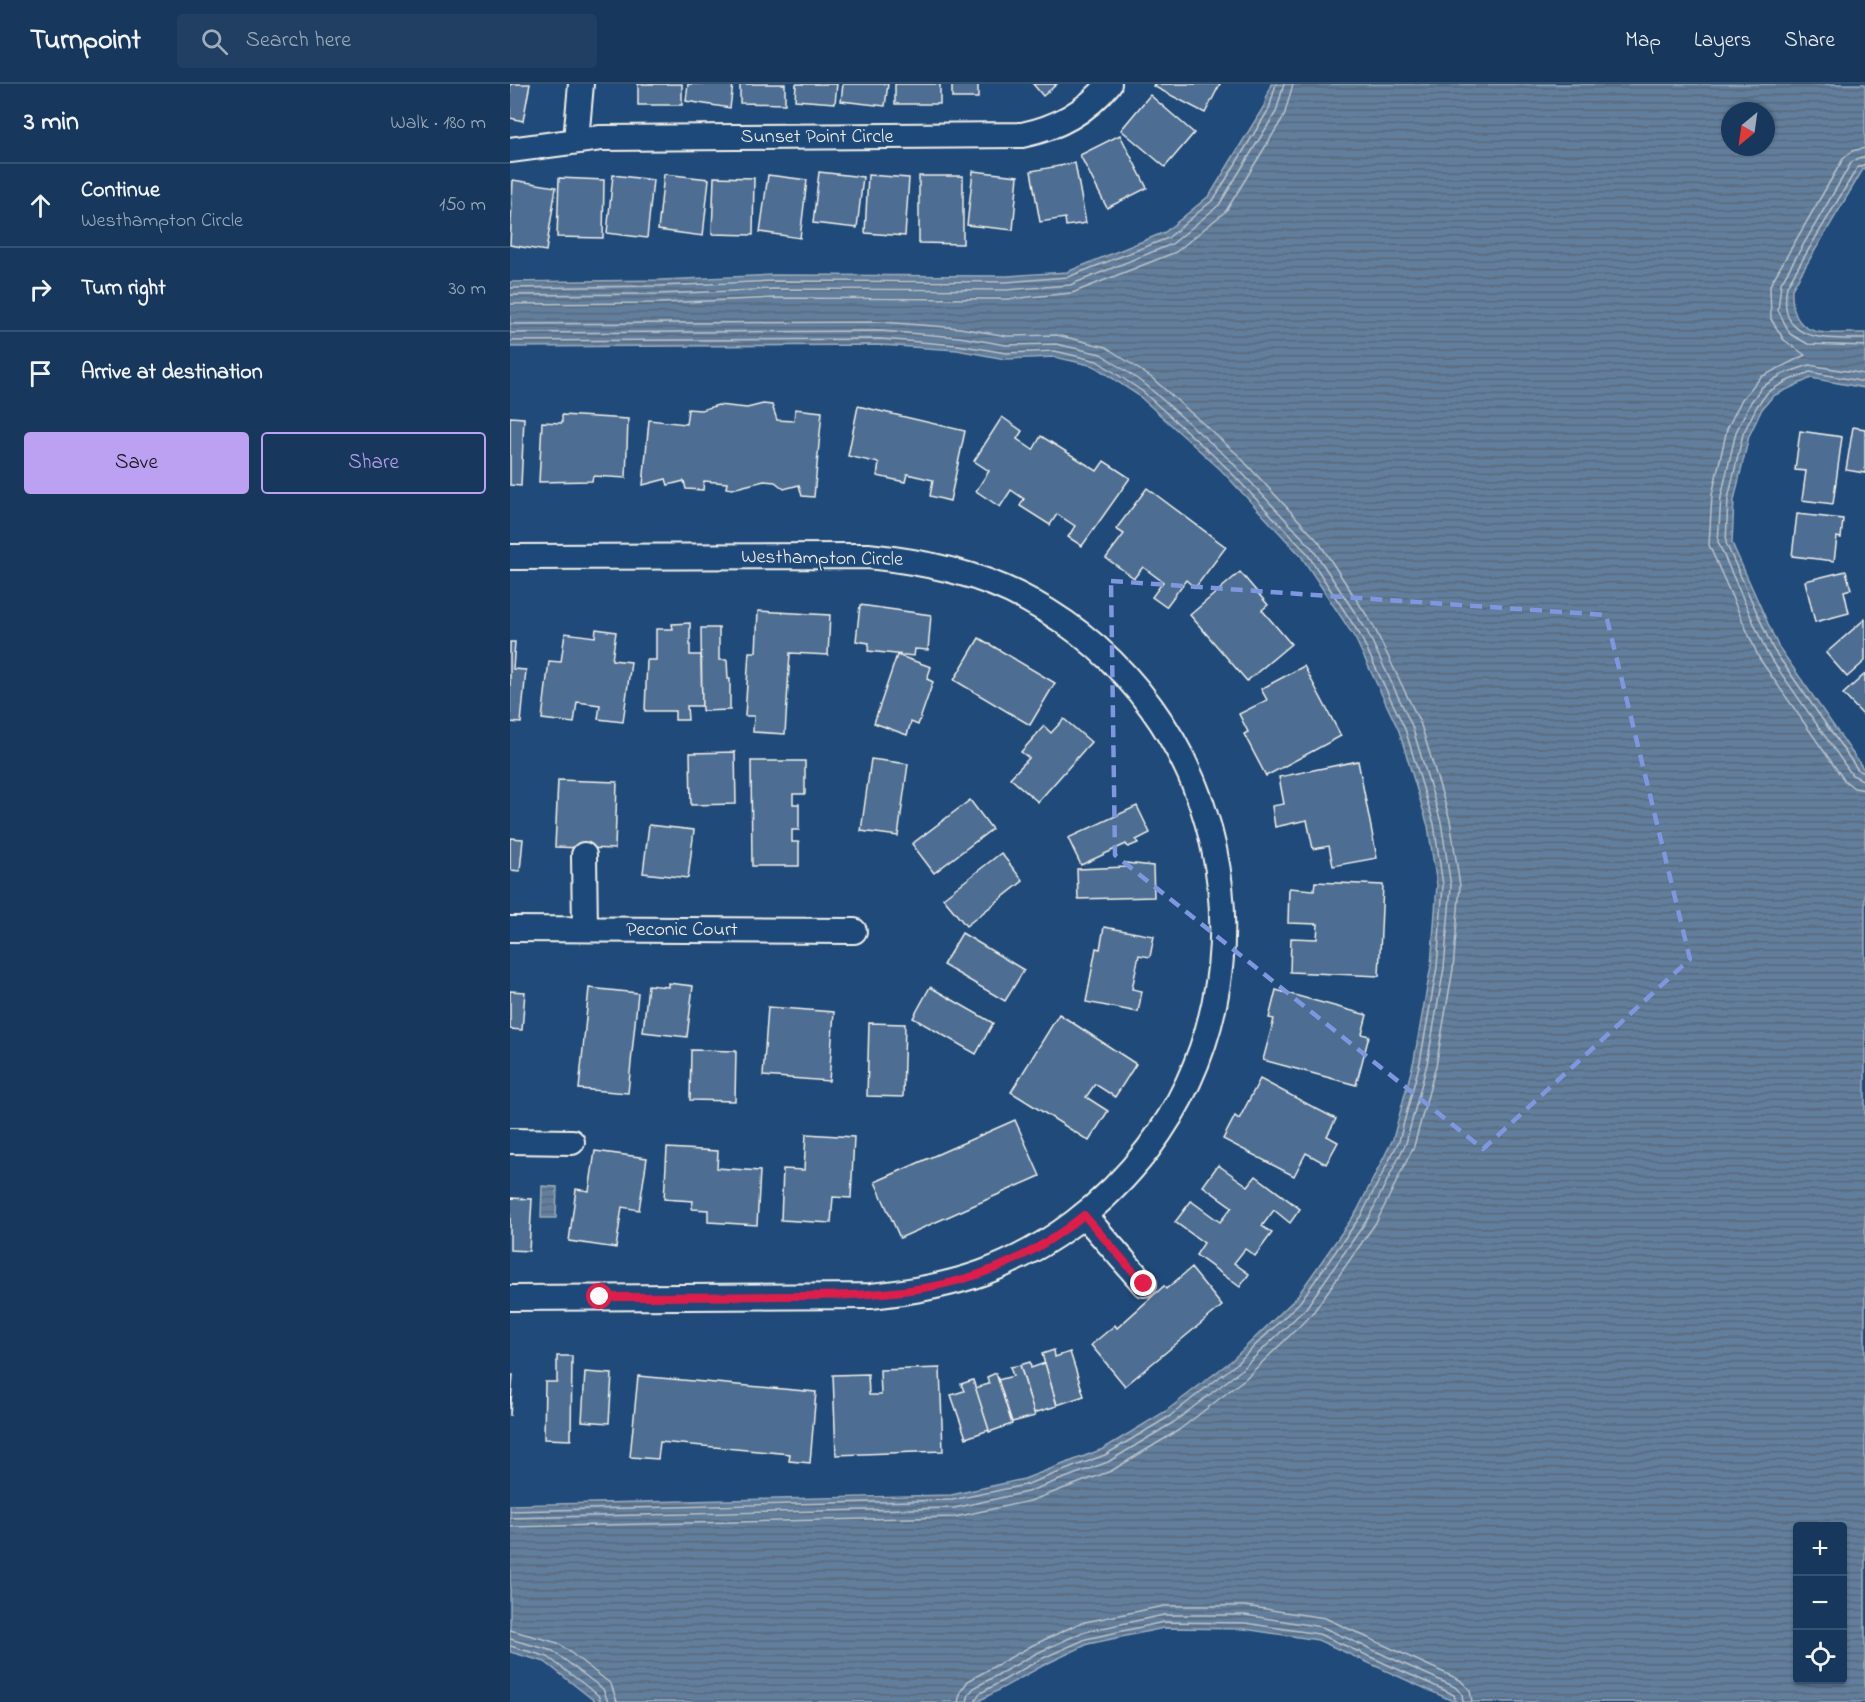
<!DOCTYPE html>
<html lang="en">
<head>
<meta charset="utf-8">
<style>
	:root { --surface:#17385c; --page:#203f62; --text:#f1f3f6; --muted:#9eacbb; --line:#365272; --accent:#bca0f2 }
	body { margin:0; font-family:"Indie Flower",sans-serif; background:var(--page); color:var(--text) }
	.controls { position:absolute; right:18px; bottom:18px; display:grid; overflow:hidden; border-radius:6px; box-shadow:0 2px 4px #0004 }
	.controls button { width:54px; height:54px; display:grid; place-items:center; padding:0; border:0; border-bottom:2px solid var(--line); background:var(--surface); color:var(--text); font:30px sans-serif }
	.compass { position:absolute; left:1211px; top:18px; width:54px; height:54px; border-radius:50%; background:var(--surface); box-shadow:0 2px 4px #0004; rotate:209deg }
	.stop { position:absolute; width:18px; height:18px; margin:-14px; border:4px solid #e11d48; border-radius:50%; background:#fff }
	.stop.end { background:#e11d48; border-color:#fff; box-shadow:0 2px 6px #0008 }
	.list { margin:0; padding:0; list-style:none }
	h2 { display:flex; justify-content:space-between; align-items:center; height:78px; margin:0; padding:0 24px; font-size:26px }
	h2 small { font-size:20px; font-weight:400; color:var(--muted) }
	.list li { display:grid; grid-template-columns:39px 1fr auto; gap:18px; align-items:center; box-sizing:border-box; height:84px; padding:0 24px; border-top:2px solid var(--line) }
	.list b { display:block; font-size:22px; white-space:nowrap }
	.list p { margin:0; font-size:20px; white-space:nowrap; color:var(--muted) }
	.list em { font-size:20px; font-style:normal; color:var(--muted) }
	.actions { display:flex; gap:12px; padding:18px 24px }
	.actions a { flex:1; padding:14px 0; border:2px solid var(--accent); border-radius:6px; text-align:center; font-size:21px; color:var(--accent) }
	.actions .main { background:var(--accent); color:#111 }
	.icon { flex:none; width:33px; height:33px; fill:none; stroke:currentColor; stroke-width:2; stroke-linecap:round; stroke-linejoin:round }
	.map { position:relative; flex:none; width:1355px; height:1618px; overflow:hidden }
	header { display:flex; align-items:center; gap:36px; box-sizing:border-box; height:84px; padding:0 30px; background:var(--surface); border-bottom:2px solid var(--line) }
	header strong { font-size:28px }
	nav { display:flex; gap:33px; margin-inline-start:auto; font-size:21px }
	.search { width:420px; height:54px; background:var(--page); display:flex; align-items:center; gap:15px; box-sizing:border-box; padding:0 21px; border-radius:6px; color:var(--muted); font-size:22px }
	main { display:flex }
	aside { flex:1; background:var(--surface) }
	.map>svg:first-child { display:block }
	.water { fill:url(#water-rules); stroke:#9cacbb; stroke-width:1.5; fill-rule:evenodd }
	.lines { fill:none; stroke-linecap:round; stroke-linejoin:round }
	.shore { stroke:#bac3ca; stroke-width:1.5 }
	.building { fill:#4d6e92; stroke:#f4f1e8; stroke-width:1.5 }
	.minor-casing { stroke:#f4f1e8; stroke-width:28 }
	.minor { stroke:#1f4a7a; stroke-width:24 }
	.route { stroke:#e11d48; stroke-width:8 }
	.marked { fill:none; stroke:#7e97df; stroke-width:4.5; stroke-dasharray:12 8; stroke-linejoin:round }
	.labels { text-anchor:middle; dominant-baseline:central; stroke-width:4.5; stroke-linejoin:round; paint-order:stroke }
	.street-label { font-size:20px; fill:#f4f1e8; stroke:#1f4a7a }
</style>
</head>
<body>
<header>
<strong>Turnpoint</strong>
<div class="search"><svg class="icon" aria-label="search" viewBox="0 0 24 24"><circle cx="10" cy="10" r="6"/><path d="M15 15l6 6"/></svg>Search here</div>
<nav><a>Map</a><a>Layers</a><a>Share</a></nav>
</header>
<main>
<aside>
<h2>3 min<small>Walk · 180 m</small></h2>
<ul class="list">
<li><svg class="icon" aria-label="ahead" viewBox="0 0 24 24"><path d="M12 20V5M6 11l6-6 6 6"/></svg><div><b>Continue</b><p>Westhampton Circle</p></div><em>150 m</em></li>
<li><svg class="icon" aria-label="right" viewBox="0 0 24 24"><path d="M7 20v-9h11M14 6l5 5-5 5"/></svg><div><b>Turn right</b></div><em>30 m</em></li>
<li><svg class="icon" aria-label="arrive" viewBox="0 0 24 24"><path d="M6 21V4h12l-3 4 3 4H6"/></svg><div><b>Arrive at destination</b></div></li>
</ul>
<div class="actions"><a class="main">Save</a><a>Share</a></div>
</aside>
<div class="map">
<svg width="1355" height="1618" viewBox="0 0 1355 1618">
	<defs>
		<pattern id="water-rules" width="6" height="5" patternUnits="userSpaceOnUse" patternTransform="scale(1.5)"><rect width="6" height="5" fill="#627e9d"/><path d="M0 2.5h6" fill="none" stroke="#58687a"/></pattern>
	</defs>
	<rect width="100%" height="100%" fill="#1f4a7a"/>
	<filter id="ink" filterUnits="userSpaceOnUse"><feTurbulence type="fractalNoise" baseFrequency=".0167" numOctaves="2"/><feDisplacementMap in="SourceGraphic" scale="12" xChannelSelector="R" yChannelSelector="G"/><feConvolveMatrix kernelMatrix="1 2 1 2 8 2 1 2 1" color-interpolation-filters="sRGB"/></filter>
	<g filter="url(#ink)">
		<!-- water -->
		<g class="water">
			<path d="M761 0H1355V82L1282 205C1280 258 1316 248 1355 249V304L1301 294 1263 312 1252 325 1239 352 1224 416 1222 459 1268 562 1355 687V1618H945L808 1556 734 1545 654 1544 578 1560 534 1581 467 1618H86L35 1578 0 1568V1421L441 1411 514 1395 593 1365 656 1327 721 1277 786 1214 847 1127 883 1055 904 976 921 882 927 801 918 742 889 647 845 554 791 472 711 386 628 311 584 282 545 273 495 275 447 266 370 261 0 263V198L150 196 264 191 497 192 557 188 655 148 700 111 754 22ZM1220 27H1256V63H1220ZM1288 1442H1332V1596H1288Z"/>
			<path d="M32 1102 47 1103 46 1134H31Z"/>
		</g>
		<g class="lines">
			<!-- shore -->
			<g class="shore">
				<path d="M1355 64 1342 67 1333 75 1260 201 1261 235 1274 256 1295 271 1251 293 1232 315 1217 345 1202 411 1199 461 1249 574 1334 696 1344 704 1355 706"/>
				<path d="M1355 73 1348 74 1341 79 1271 199 1268 226 1280 250 1298 260 1355 262"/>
				<path d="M1355 80 1347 84 1277 202C1266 259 1315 255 1355 255"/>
				<path d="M0 204 150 202 264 197 497 198 558 193 658 154 704 115 759 25 766 0"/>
				<path d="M0 211 150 210 264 205 497 206 560 201 662 160 709 121 766 28 774 0"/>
				<path d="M0 220 150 219 264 214 498 215 562 209 666 168 716 127 774 32 783 0"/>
				<path d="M0 240 371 238 450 244 497 252 547 251 596 263 642 294 727 370 808 457 863 541 911 641 940 736 950 802 943 885 926 982 904 1062 867 1137 802 1230 736 1294 669 1346 601 1387 520 1417 445 1433 0 1443"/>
				<path d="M0 249 370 247 449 253 496 261 546 260 591 270 636 301 720 376 802 464 857 547 902 642 931 738 941 802 934 884 917 980 896 1059 859 1133 796 1224 730 1287 664 1338 598 1378 517 1408 444 1424 0 1434"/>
				<path d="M0 257 370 255 448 261 496 269 545 267 587 277 632 307 714 381 796 468 850 551 895 645 924 740 933 801 927 883 910 978 889 1057 852 1130 790 1218 725 1281 660 1332 595 1371 515 1401 442 1416 0 1427"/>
				<path d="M1355 290 1299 281 1273 290 1252 303 1241 318 1226 348 1211 413 1208 458 1257 569 1342 691 1355 697"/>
				<path d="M1355 298 1300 288 1277 297 1258 308 1247 322 1233 350 1218 415 1216 459 1263 565 1348 686 1355 689"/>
				<path d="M0 1546 48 1559 101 1600 107 1618"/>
				<path d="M0 1555 43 1567 93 1605 98 1618"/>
				<path d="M0 1562 38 1573 88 1611 91 1618"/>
				<path d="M448 1618 451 1607 458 1597 523 1561 570 1539 654 1522H735L815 1534 950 1596 960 1606 962 1618"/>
				<path d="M457 1618 459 1610 464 1604 527 1569 573 1548 654 1531H735L812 1543 945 1603 952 1610 953 1618"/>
				<path d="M465 1618 469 1610 531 1575 576 1555 654 1538 735 1539 809 1550 932 1605 944 1611 946 1618"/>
			</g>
		</g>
		<!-- building -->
		<g class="building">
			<path d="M0 0H20L13 37 0 34Z"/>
			<rect x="128" y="0" width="44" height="21"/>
			<path d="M178 0H223L220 24 176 17Z"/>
			<path d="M230 0H275V20L230 19Z"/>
			<path d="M286 0H327L325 19 285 16Z"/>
			<path d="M333 0H378L375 22 331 17Z"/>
			<rect x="385" y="0" width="45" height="20"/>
			<rect x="442" y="0" width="26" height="14"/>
			<path d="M523 0H547L533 12Z"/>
			<path d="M644 0H710L695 29 643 2Z"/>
			<path d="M640 11 684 49 655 83 611 46Z"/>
			<path d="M610 51 637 104 597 124 570 71Z"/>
			<path d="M565 79 576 139 556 142 555 134 530 138 521 87Z"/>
			<path d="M463 87 508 92 503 146 457 141Z"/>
			<path d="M309 88 353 93 347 144 303 139Z"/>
			<path d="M154 90 199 95 193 152 148 146Z"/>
			<path d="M103 91 143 96 137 154 97 149Z"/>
			<path d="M258 91 297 96 290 154 250 148Z"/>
			<path d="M358 91 399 94 395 152 355 149Z"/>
			<path d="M409 92H453V160L409 159Z"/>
			<path d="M204 93 244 94 243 151 202 150Z"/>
			<path d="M49 94 94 96 93 154 47 153Z"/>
			<path d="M3 96 46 103 36 167 0 161Z"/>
			<path d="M253 320 262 321 267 336 284 337 285 325 312 328 304 413 292 412 289 401 274 405 265 398 254 397 222 405 216 404 217 399 194 397 193 406 176 405 174 397 158 401 156 395 133 401 139 336 176 340 178 325 191 326 208 321 237 324Z"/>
			<path d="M348 322 455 347 440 417 420 412 423 396 397 390 395 398 367 392 369 379 338 372Z"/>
			<path d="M52 331 118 335 116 394 83 392 82 397 29 398 32 338 52 339Z"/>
			<path d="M0 333 14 334 11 402 0 401Z"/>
			<path d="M492 333 512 347 507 355 523 366 531 352 587 387 594 377 620 394 572 462 558 453 565 442 547 430 540 441 510 422 514 415 501 406 490 423 466 407 479 387 464 377Z"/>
			<path d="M1343 343 1355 345V389L1336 386Z"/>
			<path d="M1290 347 1332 353 1323 420 1292 416 1296 387 1285 386Z"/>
			<path d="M637 404 716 463 685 504 676 496 656 523 642 513 653 498 633 483 624 494 596 474 614 450 606 445Z"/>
			<path d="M1287 430 1333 435 1331 454 1327 453 1324 477 1282 472Z"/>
			<path d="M1336 487 1341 505 1334 507 1339 529 1305 538 1295 497Z"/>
			<path d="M730 488 758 521 752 526 781 560 737 597 680 531Z"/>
			<path d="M350 521 421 531 418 566 405 565 404 572 358 567 359 559 346 557Z"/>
			<path d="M248 527 320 531 318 571 280 569 275 650 243 648 244 632H235L239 568H246Z"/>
			<path d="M1355 535V577L1337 593 1316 569Z"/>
			<path d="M180 539V571H191L192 622H177L178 636H165V627H135L137 576H146V545H163L162 540Z"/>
			<path d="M191 544H209V576H217L218 595H220V626L192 627Z"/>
			<path d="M86 545 106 548 102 576 121 578 113 638 88 635 90 621 67 618 64 639 32 635 39 577 51 578 55 549 85 553Z"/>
			<path d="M469 554 545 599 520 641 444 596Z"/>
			<path d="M0 558H5L3 585 16 586 11 639 0 638Z"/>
			<path d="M387 571 421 583 417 595 423 598 408 641 401 638 397 651 364 639Z"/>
			<path d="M794 582 831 652 756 692 734 650 738 648 729 630 757 616 751 605Z"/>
			<path d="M1355 590V633L1333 610Z"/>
			<path d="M554 635 581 658 528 718 500 694 519 674 511 668 534 642 541 649Z"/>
			<path d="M225 668 226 720 181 721 180 669Z"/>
			<path d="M361 675 398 680 388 752 351 747Z"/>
			<path d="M241 677H295V710H283V720H289V746H282V758H289V782H242Z"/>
			<path d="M848 677 867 774 823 782 819 762 803 765 797 736 765 743 762 722 774 720 769 693Z"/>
			<path d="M48 696 107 698 105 765 45 763Z"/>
			<path d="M460 716 482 745 424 789 402 760Z"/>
			<path d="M627 722 640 749 626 756 628 759 618 763 616 760 571 781 558 754Z"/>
			<path d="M139 741 184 746 178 794 133 789Z"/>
			<path d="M0 754 13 755 10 787 0 786Z"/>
			<path d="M491 769 513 797 456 842 433 814Z"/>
			<path d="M616 779 643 782 644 813 568 815 567 785 616 783Z"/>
			<path d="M805 798 873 801 869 892 780 888 781 854 807 855 808 840 778 839 779 804 804 806Z"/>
			<path d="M594 843 644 852 640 873 629 871 622 905 632 907 628 928 576 918 586 864 590 865Z"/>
			<path d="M452 849 514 886 495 917 433 881Z"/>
			<path d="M158 899 183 902 177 953 133 948 138 901 158 903Z"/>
			<path d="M420 903 483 939 466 970 403 934Z"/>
			<path d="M79 904 128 909 118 1009 69 1005Z"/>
			<path d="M766 906 857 931 852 950 859 952 846 1001 753 976 764 935 759 934Z"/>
			<path d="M0 907 15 908 12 946 0 945Z"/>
			<path d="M258 923 324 928 319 997 253 992Z"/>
			<path d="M549 930 626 980 605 1013 585 1000 576 1013 598 1027 579 1057 501 1008Z"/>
			<path d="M359 939 395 940 393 1013 357 1012Z"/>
			<path d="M181 966 226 967 225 1017 180 1016Z"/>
			<path d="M750 995 826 1035 817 1052 828 1058 816 1080 796 1069 784 1092 713 1055 725 1032 729 1035Z"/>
			<path d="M505 1036 530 1092 390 1154 365 1098Z"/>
			<path d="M296 1050 344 1053 341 1114 323 1113 321 1139 271 1136 273 1085 294 1086Z"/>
			<path d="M157 1064 208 1067 207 1084 250 1087 247 1141 198 1138V1126L182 1125 183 1117 154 1115Z"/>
			<path d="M85 1067 137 1074 129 1126 112 1123 106 1164 59 1157 66 1105 79 1107Z"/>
			<path d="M708 1081 738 1102 746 1092 790 1125 780 1139 764 1126 752 1142 762 1149 745 1172 735 1165 724 1179 739 1190 730 1203 686 1171 694 1159 665 1138 681 1117 710 1138 722 1123 693 1102Z"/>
			<path d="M0 1114 22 1115 19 1167 0 1166Z"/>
			<path d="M681 1184 712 1222 615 1302 581 1261 605 1241 607 1244 654 1202 656 1205Z"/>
			<path d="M544 1266 545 1273 560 1268 574 1312 547 1321 532 1270Z"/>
			<path d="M47 1272H62L61 1356 34 1355 35 1298H47Z"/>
			<path d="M520 1278 521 1284 535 1279 547 1322 524 1329 510 1281Z"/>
			<path d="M510 1281 525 1332 502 1338 488 1296 503 1292 500 1283Z"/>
			<path d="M430 1284 433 1367 326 1371 323 1291 358 1290 359 1311H371L370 1286Z"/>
			<path d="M75 1288 102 1290 99 1339 72 1337Z"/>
			<path d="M486 1289 502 1340 479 1348 465 1304 479 1300 477 1293Z"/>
			<path d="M0 1291H3L0 1332Z"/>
			<path d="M128 1292 306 1308 300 1379 279 1377 280 1370 150 1358 148 1375 120 1373Z"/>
			<path d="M463 1296 479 1346 456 1354 441 1311 454 1307 451 1300Z"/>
		</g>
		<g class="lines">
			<!-- minor casing -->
			<g class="minor-casing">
				<g id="minor">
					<path d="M66 56 71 0"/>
					<path d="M0 66 91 54 512 51C547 44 576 28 599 0"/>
					<path d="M0 473 358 472C415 478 470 489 520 517 718 625 773 886 638 1065 596 1120 538 1165 472 1189 436 1202 399 1208 361 1212L0 1214"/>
					<path d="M74 771 75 845"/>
					<path d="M0 845 344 847"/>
					<path d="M0 1057 62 1058"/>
					<path d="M574 1131 634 1200"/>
				</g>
			</g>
			<!-- minor -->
			<use href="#minor" class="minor"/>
		</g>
	</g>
	<g class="lines" filter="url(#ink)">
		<!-- route -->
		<path class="route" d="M90 1213C150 1213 209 1213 268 1212 387 1212 477 1210 574 1131L634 1200"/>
	</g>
	<!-- marked area -->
	<path class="marked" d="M601 497 1096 531 1180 875 973 1065 605 771Z"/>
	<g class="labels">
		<!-- street labels -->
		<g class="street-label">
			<text x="307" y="53">Sunset Point Circle</text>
			<text transform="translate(312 475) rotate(1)">Westhampton Circle</text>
			<text x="172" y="846">Peconic Court</text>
		</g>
	</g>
</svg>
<div class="controls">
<button>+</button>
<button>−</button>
<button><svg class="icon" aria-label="locate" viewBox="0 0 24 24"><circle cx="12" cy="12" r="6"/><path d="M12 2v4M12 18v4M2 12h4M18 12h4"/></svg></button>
</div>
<svg class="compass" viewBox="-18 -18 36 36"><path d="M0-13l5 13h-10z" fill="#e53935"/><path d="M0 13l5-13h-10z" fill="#9eacbb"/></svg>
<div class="stop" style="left:90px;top:1213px"></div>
<div class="stop end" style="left:634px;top:1200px"></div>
</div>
</main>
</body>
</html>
